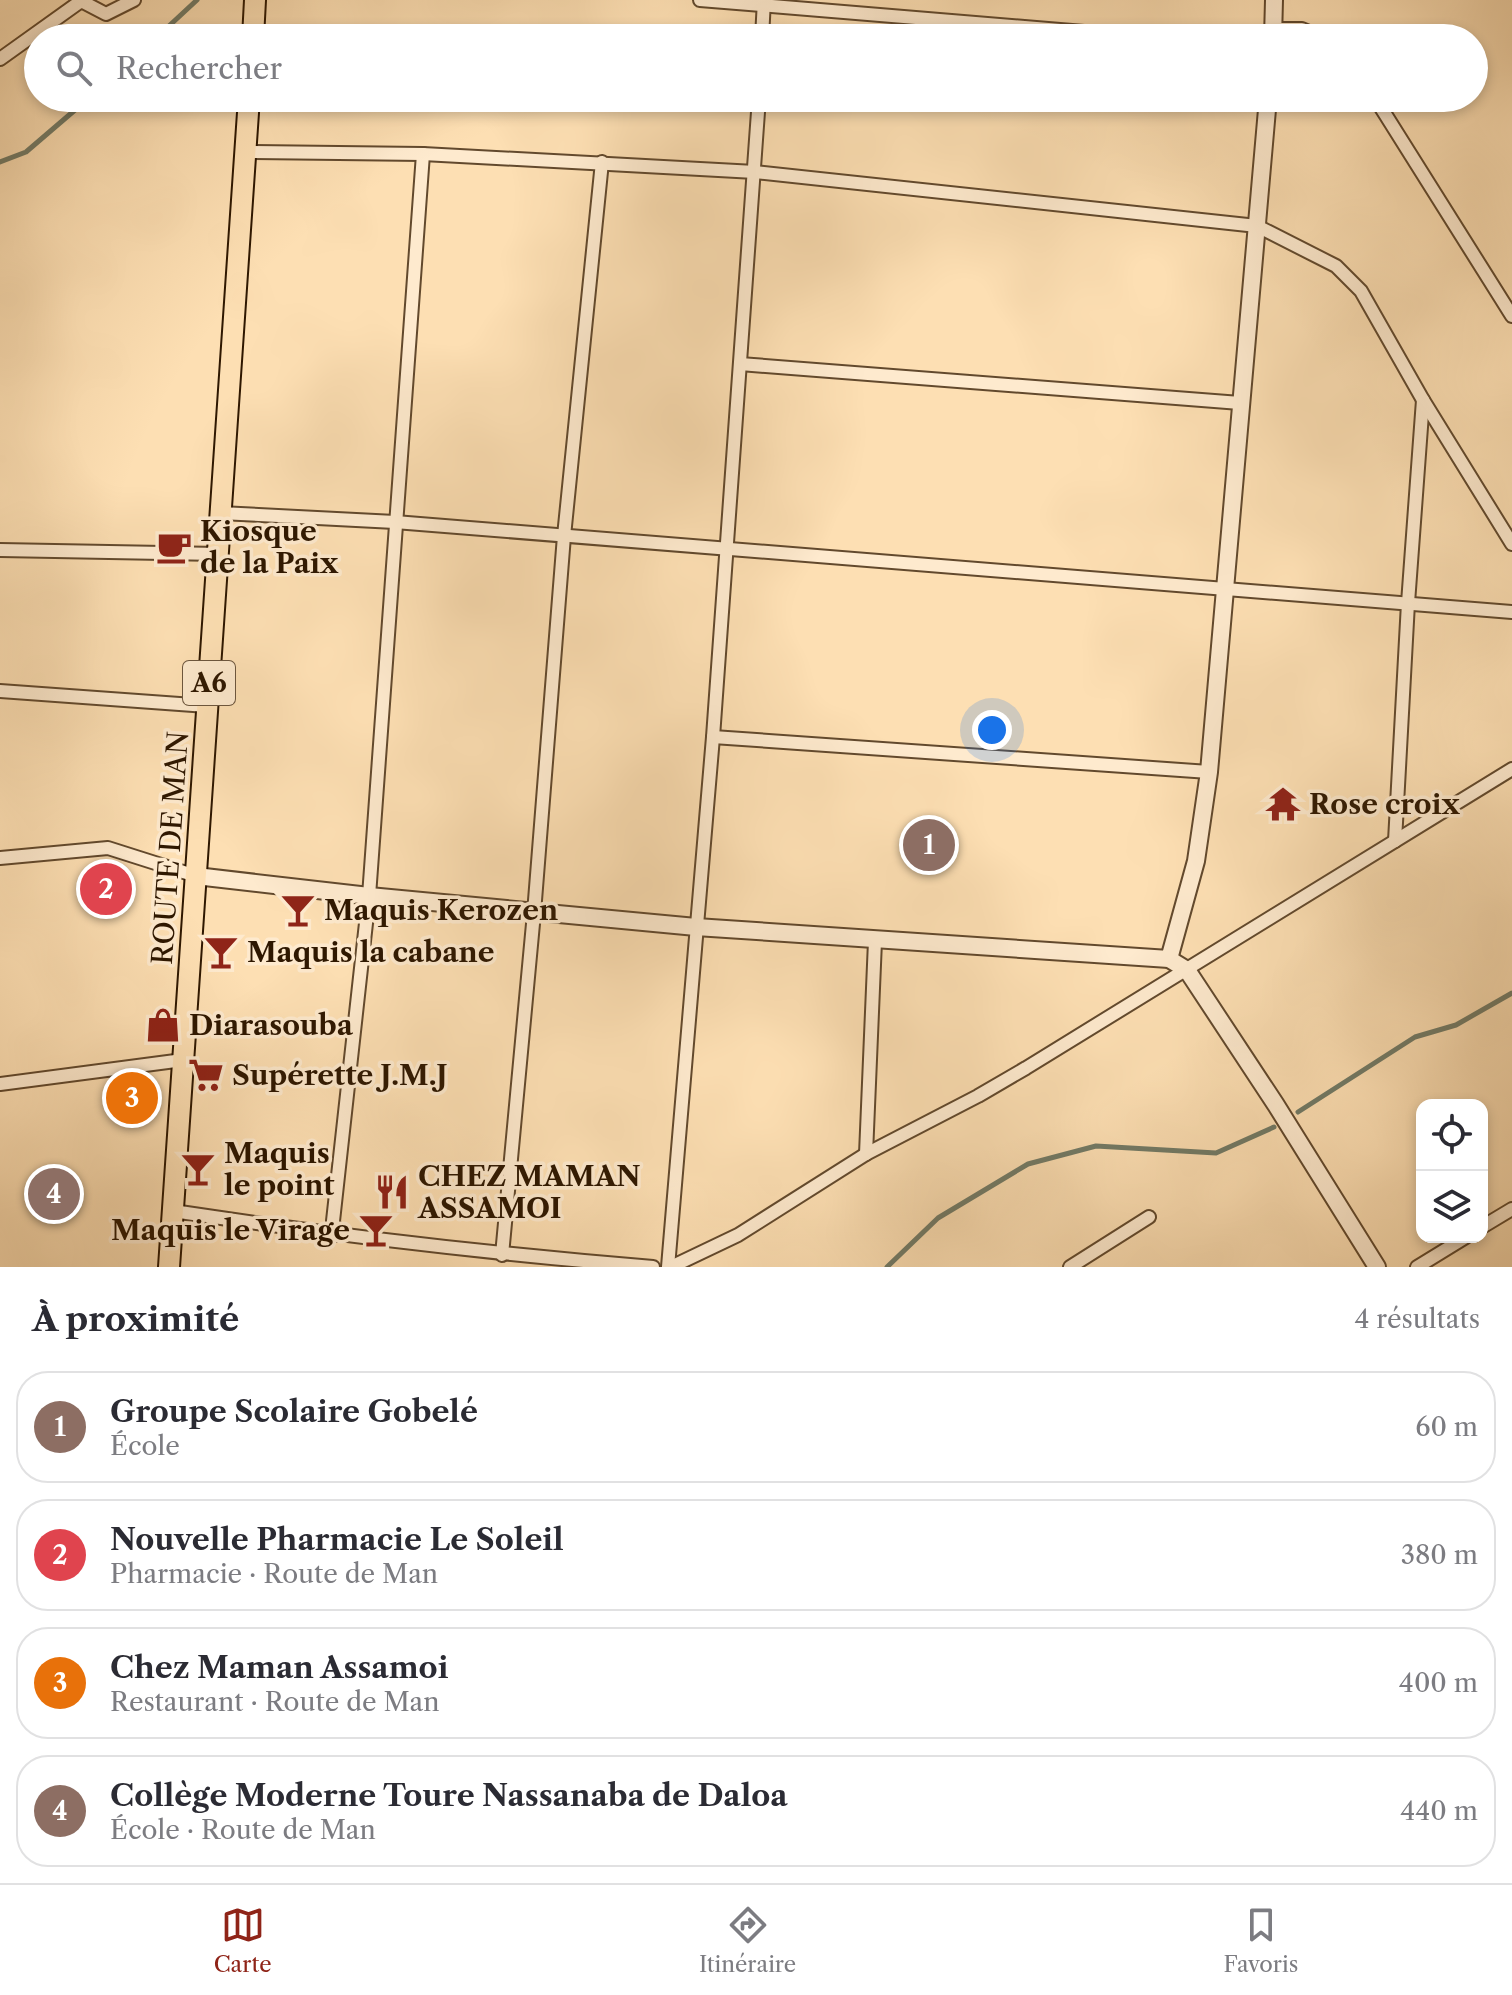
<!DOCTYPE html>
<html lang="fr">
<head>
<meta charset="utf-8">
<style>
	:root { --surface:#fff; --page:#f7f7f7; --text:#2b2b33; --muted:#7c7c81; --line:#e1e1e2; --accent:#8f2418 }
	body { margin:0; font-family:"Libre Caslon Text",serif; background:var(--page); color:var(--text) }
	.controls { position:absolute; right:24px; bottom:24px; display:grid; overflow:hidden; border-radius:16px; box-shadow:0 4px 12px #0003 }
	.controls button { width:72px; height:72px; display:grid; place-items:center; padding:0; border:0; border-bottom:2px solid var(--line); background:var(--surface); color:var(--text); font:40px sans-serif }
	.you { position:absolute; left:992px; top:730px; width:28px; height:28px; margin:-20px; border:6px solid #fff; border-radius:50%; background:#1a73e8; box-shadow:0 0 0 12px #1a73e833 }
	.badge { display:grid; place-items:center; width:52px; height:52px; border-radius:50%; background:var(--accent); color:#fff; font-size:26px; font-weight:700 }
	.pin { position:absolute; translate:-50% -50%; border:4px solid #fff; box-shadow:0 2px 8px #0006 }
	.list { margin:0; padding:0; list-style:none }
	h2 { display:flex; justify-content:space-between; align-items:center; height:104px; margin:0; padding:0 32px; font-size:34px }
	h2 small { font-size:26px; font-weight:400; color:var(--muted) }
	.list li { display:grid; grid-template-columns:52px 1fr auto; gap:24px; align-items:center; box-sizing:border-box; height:112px; margin:0 16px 16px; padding:0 16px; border:2px solid var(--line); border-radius:32px }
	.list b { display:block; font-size:30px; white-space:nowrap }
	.list p { margin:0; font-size:26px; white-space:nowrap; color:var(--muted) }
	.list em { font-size:26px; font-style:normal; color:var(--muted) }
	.icon { flex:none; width:44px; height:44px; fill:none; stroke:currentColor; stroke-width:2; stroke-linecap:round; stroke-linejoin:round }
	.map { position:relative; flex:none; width:1512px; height:1267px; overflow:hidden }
	.search { position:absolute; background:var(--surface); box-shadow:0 4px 12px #0003; left:24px; right:24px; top:24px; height:88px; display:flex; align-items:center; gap:20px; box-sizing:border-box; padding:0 28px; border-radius:44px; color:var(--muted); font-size:30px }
	.sheet { height:616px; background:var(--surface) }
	nav { display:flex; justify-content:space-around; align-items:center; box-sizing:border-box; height:112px; border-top:2px solid var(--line); background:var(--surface); font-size:22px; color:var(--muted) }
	nav a { display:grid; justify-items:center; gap:4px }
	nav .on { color:var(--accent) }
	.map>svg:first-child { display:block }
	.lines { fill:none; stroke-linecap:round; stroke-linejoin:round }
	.stream { stroke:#727b67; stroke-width:5 }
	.minor-casing { stroke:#62492d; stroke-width:16 }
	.tertiary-casing { stroke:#62492d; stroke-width:20 }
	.trunk-casing { stroke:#2e1700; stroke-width:24 }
	.minor { stroke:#feeace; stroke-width:12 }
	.tertiary { stroke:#feeace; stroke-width:16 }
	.trunk { stroke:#fddfb3; stroke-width:20 }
	.labels { text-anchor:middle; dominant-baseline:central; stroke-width:7; stroke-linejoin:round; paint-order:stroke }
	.shield { fill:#feeace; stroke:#6c563e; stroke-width:2 }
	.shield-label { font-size:26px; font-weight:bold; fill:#2e1700 }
	.poi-label { font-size:28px; font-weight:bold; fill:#2e1700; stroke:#feeace; text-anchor:start }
	.street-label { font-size:28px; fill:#2e1700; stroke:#feeace }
</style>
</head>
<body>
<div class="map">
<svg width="1512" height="1267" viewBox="0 0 1512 1267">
	<rect width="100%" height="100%" fill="#fddfb3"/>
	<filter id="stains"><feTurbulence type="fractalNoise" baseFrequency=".0025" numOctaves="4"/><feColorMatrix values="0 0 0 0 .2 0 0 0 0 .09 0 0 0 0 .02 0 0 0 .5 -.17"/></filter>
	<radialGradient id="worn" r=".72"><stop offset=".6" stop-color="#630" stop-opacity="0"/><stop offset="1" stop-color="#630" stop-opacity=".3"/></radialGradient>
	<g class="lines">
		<!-- stream -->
		<g class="stream">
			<path d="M156 38 197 0"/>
			<path d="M0 162 26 152 89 98"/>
			<path d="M1298 1112 1415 1037 1456 1025 1512 993"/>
			<path d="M887 1267 938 1218 1028 1164 1096 1146 1216 1153 1274 1127"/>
		</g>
		<!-- minor casing -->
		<g class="minor-casing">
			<g id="minor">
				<path d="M700 0 1156 38"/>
				<path d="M1274 29H1302L1323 38"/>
				<path d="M762 38 764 0"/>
				<path d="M0 59 81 1 106 14 134 0"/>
				<path d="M1375 98 1512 316"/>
				<path d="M245 152 423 154 755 172 1257 226 1336 266 1361 291 1423 400 1512 544"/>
				<path d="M740 364 1240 403"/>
				<path d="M220 513 395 522 1512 612"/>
				<path d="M0 550 218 554"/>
				<path d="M0 691 207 706"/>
				<path d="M713 737 1209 772"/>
				<path d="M1395 841 1408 603 1423 400"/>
				<path d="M0 858 108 848 196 876"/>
				<path d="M0 1084 183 1060"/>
				<path d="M866 1154 875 941"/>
				<path d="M173 1211C333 1235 492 1254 653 1267"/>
				<path d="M1482 1227 1512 1209"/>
				<path d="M336 1235 333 1221 369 896 423 154"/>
				<path d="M502 1255 534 913 564 536 602 162"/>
				<path d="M668 1267 713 737 759 98"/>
				<path d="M671 1267 738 1235 866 1154 978 1096 1026 1068 1512 769"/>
				<path d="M1070 1267 1149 1217"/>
				<path d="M1417 1267 1466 1237"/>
			</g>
		</g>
		<!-- tertiary casing -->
		<g class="tertiary-casing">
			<g id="tertiary">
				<path d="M1273 38 1274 0"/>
				<path d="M196 876 369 896 696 927 1169 959 1187 970 1276 1105 1377 1267"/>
				<path d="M1169 959 1196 861 1209 772 1268 98"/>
			</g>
		</g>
		<!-- trunk casing -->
		<g class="trunk-casing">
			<g id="trunk">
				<path d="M253 38 255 0"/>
				<path d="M169 1267 249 98"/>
			</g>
		</g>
		<!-- minor -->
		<use href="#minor" class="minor"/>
		<!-- tertiary -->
		<use href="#tertiary" class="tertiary"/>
		<!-- trunk -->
		<use href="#trunk" class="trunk"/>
	</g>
	<!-- icons -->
	<defs>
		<g id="cafe-bare" transform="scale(2.76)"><path d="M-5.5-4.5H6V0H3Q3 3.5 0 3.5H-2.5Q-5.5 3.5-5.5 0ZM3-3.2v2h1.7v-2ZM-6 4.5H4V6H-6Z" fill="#8f2418" stroke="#feeace" stroke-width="2.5" paint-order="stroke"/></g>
		<g id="temple-bare" transform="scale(2.76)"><path d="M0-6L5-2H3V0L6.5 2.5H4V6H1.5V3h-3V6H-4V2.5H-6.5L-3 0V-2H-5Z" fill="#8f2418" stroke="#feeace" stroke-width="2.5" paint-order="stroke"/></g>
		<g id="bar-bare" transform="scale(2.76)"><path d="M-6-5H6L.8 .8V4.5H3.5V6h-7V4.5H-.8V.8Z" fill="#8f2418" stroke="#feeace" stroke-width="2.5" paint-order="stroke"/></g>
		<g id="shop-bare" transform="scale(2.76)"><path d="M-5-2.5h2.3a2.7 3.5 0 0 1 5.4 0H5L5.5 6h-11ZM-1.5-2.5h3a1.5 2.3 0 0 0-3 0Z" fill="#8f2418" stroke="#feeace" stroke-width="2.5" paint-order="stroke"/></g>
		<g id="supermarket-bare" transform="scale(2.76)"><path d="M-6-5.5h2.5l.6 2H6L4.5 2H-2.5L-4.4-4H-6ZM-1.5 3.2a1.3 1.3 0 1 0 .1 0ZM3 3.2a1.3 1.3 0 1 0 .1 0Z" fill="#8f2418" stroke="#feeace" stroke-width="2.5" paint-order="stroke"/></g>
		<g id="restaurant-bare" transform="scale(2.76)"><path d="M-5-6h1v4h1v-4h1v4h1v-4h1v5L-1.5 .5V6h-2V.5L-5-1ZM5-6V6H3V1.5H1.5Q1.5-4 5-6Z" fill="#8f2418" stroke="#feeace" stroke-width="2.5" paint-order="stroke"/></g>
	</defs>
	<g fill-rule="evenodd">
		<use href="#cafe-bare" x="174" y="547"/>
		<use href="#temple-bare" x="1283" y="804"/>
		<use href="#bar-bare" x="298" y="910"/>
		<use href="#bar-bare" x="221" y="952"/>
		<use href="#shop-bare" x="163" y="1025"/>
		<use href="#supermarket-bare" x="206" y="1075"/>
		<use href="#bar-bare" x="198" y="1169"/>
		<use href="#restaurant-bare" x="392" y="1192"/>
		<use href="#bar-bare" x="376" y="1230"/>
	</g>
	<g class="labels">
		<!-- shield labels -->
		<rect class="shield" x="183" y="661" width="52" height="44" rx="6"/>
		<g class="shield-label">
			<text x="209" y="683">A6</text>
		</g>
		<!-- poi labels -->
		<g class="poi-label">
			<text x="200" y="531">Kiosque<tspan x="200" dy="32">de la Paix</tspan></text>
			<text x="1309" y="804">Rose croix</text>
			<text x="324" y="910">Maquis Kerozen</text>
			<text x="247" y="952">Maquis la cabane</text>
			<text x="189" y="1025">Diarasouba</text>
			<text x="232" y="1075">Supérette J.M.J</text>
			<text x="224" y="1153">Maquis<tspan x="224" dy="32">le point</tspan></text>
			<text x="418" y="1176">CHEZ MAMAN<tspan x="418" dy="32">ASSAMOI</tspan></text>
			<text x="350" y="1230" text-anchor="end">Maquis le Virage</text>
		</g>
		<!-- street labels -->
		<g class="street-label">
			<text transform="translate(170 848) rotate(-86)">ROUTE DE MAN</text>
		</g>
	</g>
	<rect width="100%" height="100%" filter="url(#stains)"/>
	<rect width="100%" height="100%" fill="url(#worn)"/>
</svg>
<div class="controls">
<button><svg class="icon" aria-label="locate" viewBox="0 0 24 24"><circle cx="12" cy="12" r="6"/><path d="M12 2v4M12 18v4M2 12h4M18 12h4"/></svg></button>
<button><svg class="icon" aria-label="layers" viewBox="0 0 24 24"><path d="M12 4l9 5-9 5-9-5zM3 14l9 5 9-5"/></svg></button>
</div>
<div class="you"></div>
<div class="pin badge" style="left:929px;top:845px;background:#8d6e63">1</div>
<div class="pin badge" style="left:106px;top:889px;background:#e0444e">2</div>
<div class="pin badge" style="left:132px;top:1098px;background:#e8710a">3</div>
<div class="pin badge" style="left:54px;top:1194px;background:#8d6e63">4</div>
<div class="search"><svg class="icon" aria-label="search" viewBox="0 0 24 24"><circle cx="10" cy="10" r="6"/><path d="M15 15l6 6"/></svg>Rechercher</div>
</div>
<section class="sheet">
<h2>À proximité<small>4 résultats</small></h2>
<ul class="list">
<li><span class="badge" style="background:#8d6e63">1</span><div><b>Groupe Scolaire Gobelé</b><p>École</p></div><em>60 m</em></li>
<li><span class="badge" style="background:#e0444e">2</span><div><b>Nouvelle Pharmacie Le Soleil</b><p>Pharmacie · Route de Man</p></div><em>380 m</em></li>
<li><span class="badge" style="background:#e8710a">3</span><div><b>Chez Maman Assamoi</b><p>Restaurant · Route de Man</p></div><em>400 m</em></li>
<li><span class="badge" style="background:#8d6e63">4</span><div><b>Collège Moderne Toure Nassanaba de Daloa</b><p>École · Route de Man</p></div><em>440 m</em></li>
</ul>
</section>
<nav>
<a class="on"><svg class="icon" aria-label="map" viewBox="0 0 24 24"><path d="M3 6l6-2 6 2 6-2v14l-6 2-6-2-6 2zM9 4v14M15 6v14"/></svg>Carte</a>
<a><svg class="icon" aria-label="directions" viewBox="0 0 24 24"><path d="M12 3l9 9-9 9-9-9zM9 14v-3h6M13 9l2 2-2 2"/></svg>Itinéraire</a>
<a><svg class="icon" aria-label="saved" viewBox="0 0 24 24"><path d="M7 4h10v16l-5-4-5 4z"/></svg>Favoris</a>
</nav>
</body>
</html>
